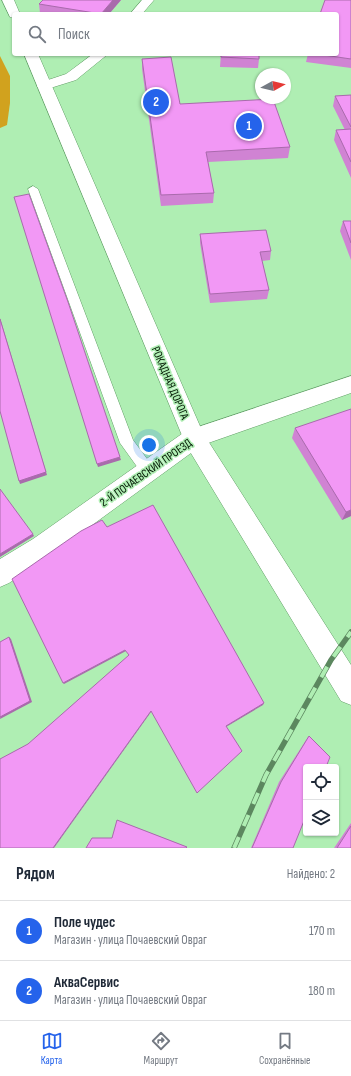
<!DOCTYPE html>
<html lang="ru">
<head>
<meta charset="utf-8">
<style>
	:root { --surface:#fff; --page:#f6f6f7; --text:#1f2937; --muted:#747a83; --line:#e0e1e3; --accent:#2563eb }
	body { margin:0; font-family:"Sofia Sans Condensed",sans-serif; background:var(--page); color:var(--text) }
	.controls { position:absolute; right:12px; bottom:12px; display:grid; overflow:hidden; border-radius:4px; box-shadow:0 1px 3px #0004 }
	.controls button { width:36px; height:36px; display:grid; place-items:center; padding:0; border:0; border-bottom:1px solid var(--line); background:var(--surface); color:var(--text); font:20px sans-serif }
	.compass { position:absolute; left:255px; top:68px; width:36px; height:36px; border-radius:50%; background:var(--surface); box-shadow:0 1px 3px #0004; rotate:82deg }
	.you { position:absolute; left:149px; top:445px; width:14px; height:14px; margin:-10px; border:3px solid #fff; border-radius:50%; background:#1a73e8; box-shadow:0 0 0 6px #1a73e833 }
	.badge { display:grid; place-items:center; width:26px; height:26px; border-radius:50%; background:var(--accent); color:#fff; font-size:13px; font-weight:700 }
	.pin { position:absolute; translate:-50% -50%; border:2px solid #fff; box-shadow:0 1px 4px #0006 }
	.list { margin:0; padding:0; list-style:none }
	h2 { display:flex; justify-content:space-between; align-items:center; height:52px; margin:0; padding:0 16px; font-size:17px }
	h2 small { font-size:13px; font-weight:400; color:var(--muted) }
	.list li { display:grid; grid-template-columns:26px 1fr auto; gap:12px; align-items:center; box-sizing:border-box; height:60px; padding:0 16px; border-top:1px solid var(--line) }
	.list b { display:block; font-size:15px; white-space:nowrap }
	.list p { margin:0; font-size:13px; white-space:nowrap; color:var(--muted) }
	.list em { font-size:13px; font-style:normal; color:var(--muted) }
	.icon { flex:none; width:22px; height:22px; fill:none; stroke:currentColor; stroke-width:2; stroke-linecap:round; stroke-linejoin:round }
	.map { position:relative; flex:none; width:351px; height:848px; overflow:hidden }
	.search { position:absolute; background:var(--surface); box-shadow:0 1px 3px #0004; left:12px; right:12px; top:12px; height:44px; display:flex; align-items:center; gap:10px; box-sizing:border-box; padding:0 14px; border-radius:4px; color:var(--muted); font-size:15px }
	.sheet { height:172px; background:var(--surface) }
	nav { display:flex; justify-content:space-around; align-items:center; box-sizing:border-box; height:56px; border-top:1px solid var(--line); background:var(--surface); font-size:11px; color:var(--muted) }
	nav a { display:grid; justify-items:center; gap:2px }
	nav .on { color:var(--accent) }
	.map>svg:first-child { display:block }
	.green { fill:#d1a21e }
	.lines { fill:none; stroke-linecap:round; stroke-linejoin:round }
	.service-casing { stroke:#629e67; stroke-width:1 }
	.minor-casing { stroke:#629e67; stroke-width:1 }
	.tertiary-casing { stroke:#629e67; stroke-width:1 }
	.secondary-casing { stroke:#629e67; stroke-width:1 }
	.service { fill:#fff; fill-rule:evenodd }
	.minor { fill:#fff; fill-rule:evenodd }
	.tertiary { fill:#fff; fill-rule:evenodd }
	.secondary { fill:#fff; fill-rule:evenodd }
	.rail-casing { stroke:#5c875f; stroke-width:5.5 }
	.rail { stroke:#afeeb3; stroke-width:4; stroke-dasharray:12; stroke-linecap:butt }
	.wall { fill:#d083d3 }
	.shaded-wall { fill:#a96aac }
	.building { fill:#f298f5; stroke:#a96aac }
	.labels { text-anchor:middle; dominant-baseline:central; stroke-width:3; stroke-linejoin:round; paint-order:stroke }
	.street-label { font-size:12px; fill:#001502; stroke:#afeeb3 }
</style>
</head>
<body>
<div class="map">
<svg width="351" height="848" viewBox="0 0 351 848">
	<rect width="100%" height="100%" fill="#afeeb3"/>
	<!-- green -->
	<path class="green" d="M0 56 10 76V103L7 125 0 128Z"/>
	<g class="lines">
		<!-- service casing -->
		<g class="service-casing">
			<path id="service" d="M33 186 38 189 133 440 153 467 155 471 153 475 148 477 143 475 120 443 28 189Z"/>
		</g>
		<!-- minor casing -->
		<g class="minor-casing">
			<g id="minor">
				<path d="M142 0H154L142 14H130Z"/>
				<path d="M93 54H108L76 80 44 90 39 89 37 86 39 83 66 74Z"/>
				<path d="M351 376V393L194 448 186 445 183 438 186 431Z"/>
			</g>
		</g>
		<!-- tertiary casing -->
		<g class="tertiary-casing">
			<path id="tertiary" d="M194 428 202 431 205 438 202 445 51 555 9 583 0 587V559L33 539 186 431Z"/>
		</g>
		<!-- secondary casing -->
		<g class="secondary-casing">
			<g id="secondary">
				<path d="M2 0H14L20 14H14V18L10 17Z"/>
				<path d="M24 54H38L203 433 351 665V705L341 701 186 445Z"/>
			</g>
		</g>
		<!-- service -->
		<use href="#service" class="service"/>
		<!-- minor -->
		<use href="#minor" class="minor"/>
		<!-- tertiary -->
		<use href="#tertiary" class="tertiary"/>
		<!-- secondary -->
		<use href="#secondary" class="secondary"/>
		<!-- rail casing -->
		<g class="rail-casing">
			<path id="rail" d="M234 848 266 775 331 660 351 632"/>
		</g>
		<!-- rail -->
		<use href="#rail" class="rail"/>
	</g>
	<!-- wall -->
	<g class="wall">
		<path d="M121 0 109 14H48L40 13 39 4Z"/>
		<path d="M351 0V68L306 62 308 54H337Z"/>
		<path d="M221 54 259 59 258 68 220 67Z"/>
		<path d="M142 59 180 104 290 147 288 158 208 162 214 193 213 203 161 206 142 69Z"/>
		<path d="M351 95V178L334 140 336 130H345L333 106 335 96Z"/>
		<path d="M343 221H351V260L340 231Z"/>
		<path d="M200 234 271 251 270 260 262 261 269 290 267 299 210 303 200 243Z"/>
		<path d="M295 428 351 516 342 520 292 438Z"/>
		<path d="M309 736 293 848H251L279 782 308 737Z"/>
		<path d="M351 823V848H334Z"/>
	</g>
	<!-- shaded-wall -->
	<g class="shaded-wall">
		<path d="M113 0H121L109 14H101Z"/>
		<path d="M0 318 47 475 20 484 19 481Z"/>
		<path d="M120 457 121 460 98 467 97 464Z"/>
		<path d="M351 510V516L342 520 346 512Z"/>
		<path d="M33 534 34 536 0 557V554Z"/>
		<path d="M9 637 11 639 32 702 0 719Z"/>
		<path d="M125 650 126 651 64 684 63 683Z"/>
		<path d="M264 703 263 705 226 727V726Z"/>
		<path d="M151 711V712L54 848H53Z"/>
		<path d="M117 820 186 847H187Z"/>
	</g>
	<!-- building -->
	<g class="building">
		<path d="M43 0H113L101 14 39 4Z"/>
		<path d="M325 0H351V59L317 54H337V14H320Z"/>
		<path d="M221 54H259V59L221 57Z"/>
		<path d="M171 57 180 104 273 99 290 147 206 152 214 193 161 195 142 59Z"/>
		<path d="M351 95V127L335 96Z"/>
		<path d="M351 129V162L336 130Z"/>
		<path d="M29 194 68 302 120 457 97 464 14 197Z"/>
		<path d="M343 221H351V243Z"/>
		<path d="M266 230 271 251 260 252 269 290 210 294 200 234Z"/>
		<path d="M0 319 46 472 19 481 0 411Z"/>
		<path d="M351 409V510L346 512 295 428Z"/>
		<path d="M0 489 33 534 0 554Z"/>
		<path d="M153 505 264 703 226 726 242 751 197 793 151 711 53 848H0V759L28 744 129 655 125 650 63 683 12 579 81 531 102 520 107 527Z"/>
		<path d="M9 637 30 701 0 717V642Z"/>
		<path d="M309 736 330 757 326 767H306V816L293 848H252L281 782Z"/>
		<path d="M117 820 187 847 186 848H86L92 838H112Z"/>
		<path d="M351 826V848H337Z"/>
	</g>
	<g class="labels">
		<!-- street labels -->
		<g class="street-label">
			<text transform="translate(170 383) rotate(67)">РОКАДНАЯ ДОРОГА</text>
			<text transform="translate(146 473) rotate(-35)">2-Й ПОЧАЕВСКИЙ ПРОЕЗД</text>
		</g>
	</g>
</svg>
<div class="controls">
<button><svg class="icon" aria-label="locate" viewBox="0 0 24 24"><circle cx="12" cy="12" r="6"/><path d="M12 2v4M12 18v4M2 12h4M18 12h4"/></svg></button>
<button><svg class="icon" aria-label="layers" viewBox="0 0 24 24"><path d="M12 4l9 5-9 5-9-5zM3 14l9 5 9-5"/></svg></button>
</div>
<svg class="compass" viewBox="-18 -18 36 36"><path d="M0-13l5 13h-10z" fill="#e53935"/><path d="M0 13l5-13h-10z" fill="#747a83"/></svg>
<div class="you"></div>
<div class="pin badge" style="left:249px;top:126px">1</div>
<div class="pin badge" style="left:156px;top:102px">2</div>
<div class="search"><svg class="icon" aria-label="search" viewBox="0 0 24 24"><circle cx="10" cy="10" r="6"/><path d="M15 15l6 6"/></svg>Поиск</div>
</div>
<section class="sheet">
<h2>Рядом<small>Найдено: 2</small></h2>
<ul class="list">
<li><span class="badge">1</span><div><b>Поле чудес</b><p>Магазин · улица Почаевский Овраг</p></div><em>170 m</em></li>
<li><span class="badge">2</span><div><b>АкваСервис</b><p>Магазин · улица Почаевский Овраг</p></div><em>180 m</em></li>
</ul>
</section>
<nav>
<a class="on"><svg class="icon" aria-label="map" viewBox="0 0 24 24"><path d="M3 6l6-2 6 2 6-2v14l-6 2-6-2-6 2zM9 4v14M15 6v14"/></svg>Карта</a>
<a><svg class="icon" aria-label="directions" viewBox="0 0 24 24"><path d="M12 3l9 9-9 9-9-9zM9 14v-3h6M13 9l2 2-2 2"/></svg>Маршрут</a>
<a><svg class="icon" aria-label="saved" viewBox="0 0 24 24"><path d="M7 4h10v16l-5-4-5 4z"/></svg>Сохранённые</a>
</nav>
</body>
</html>
